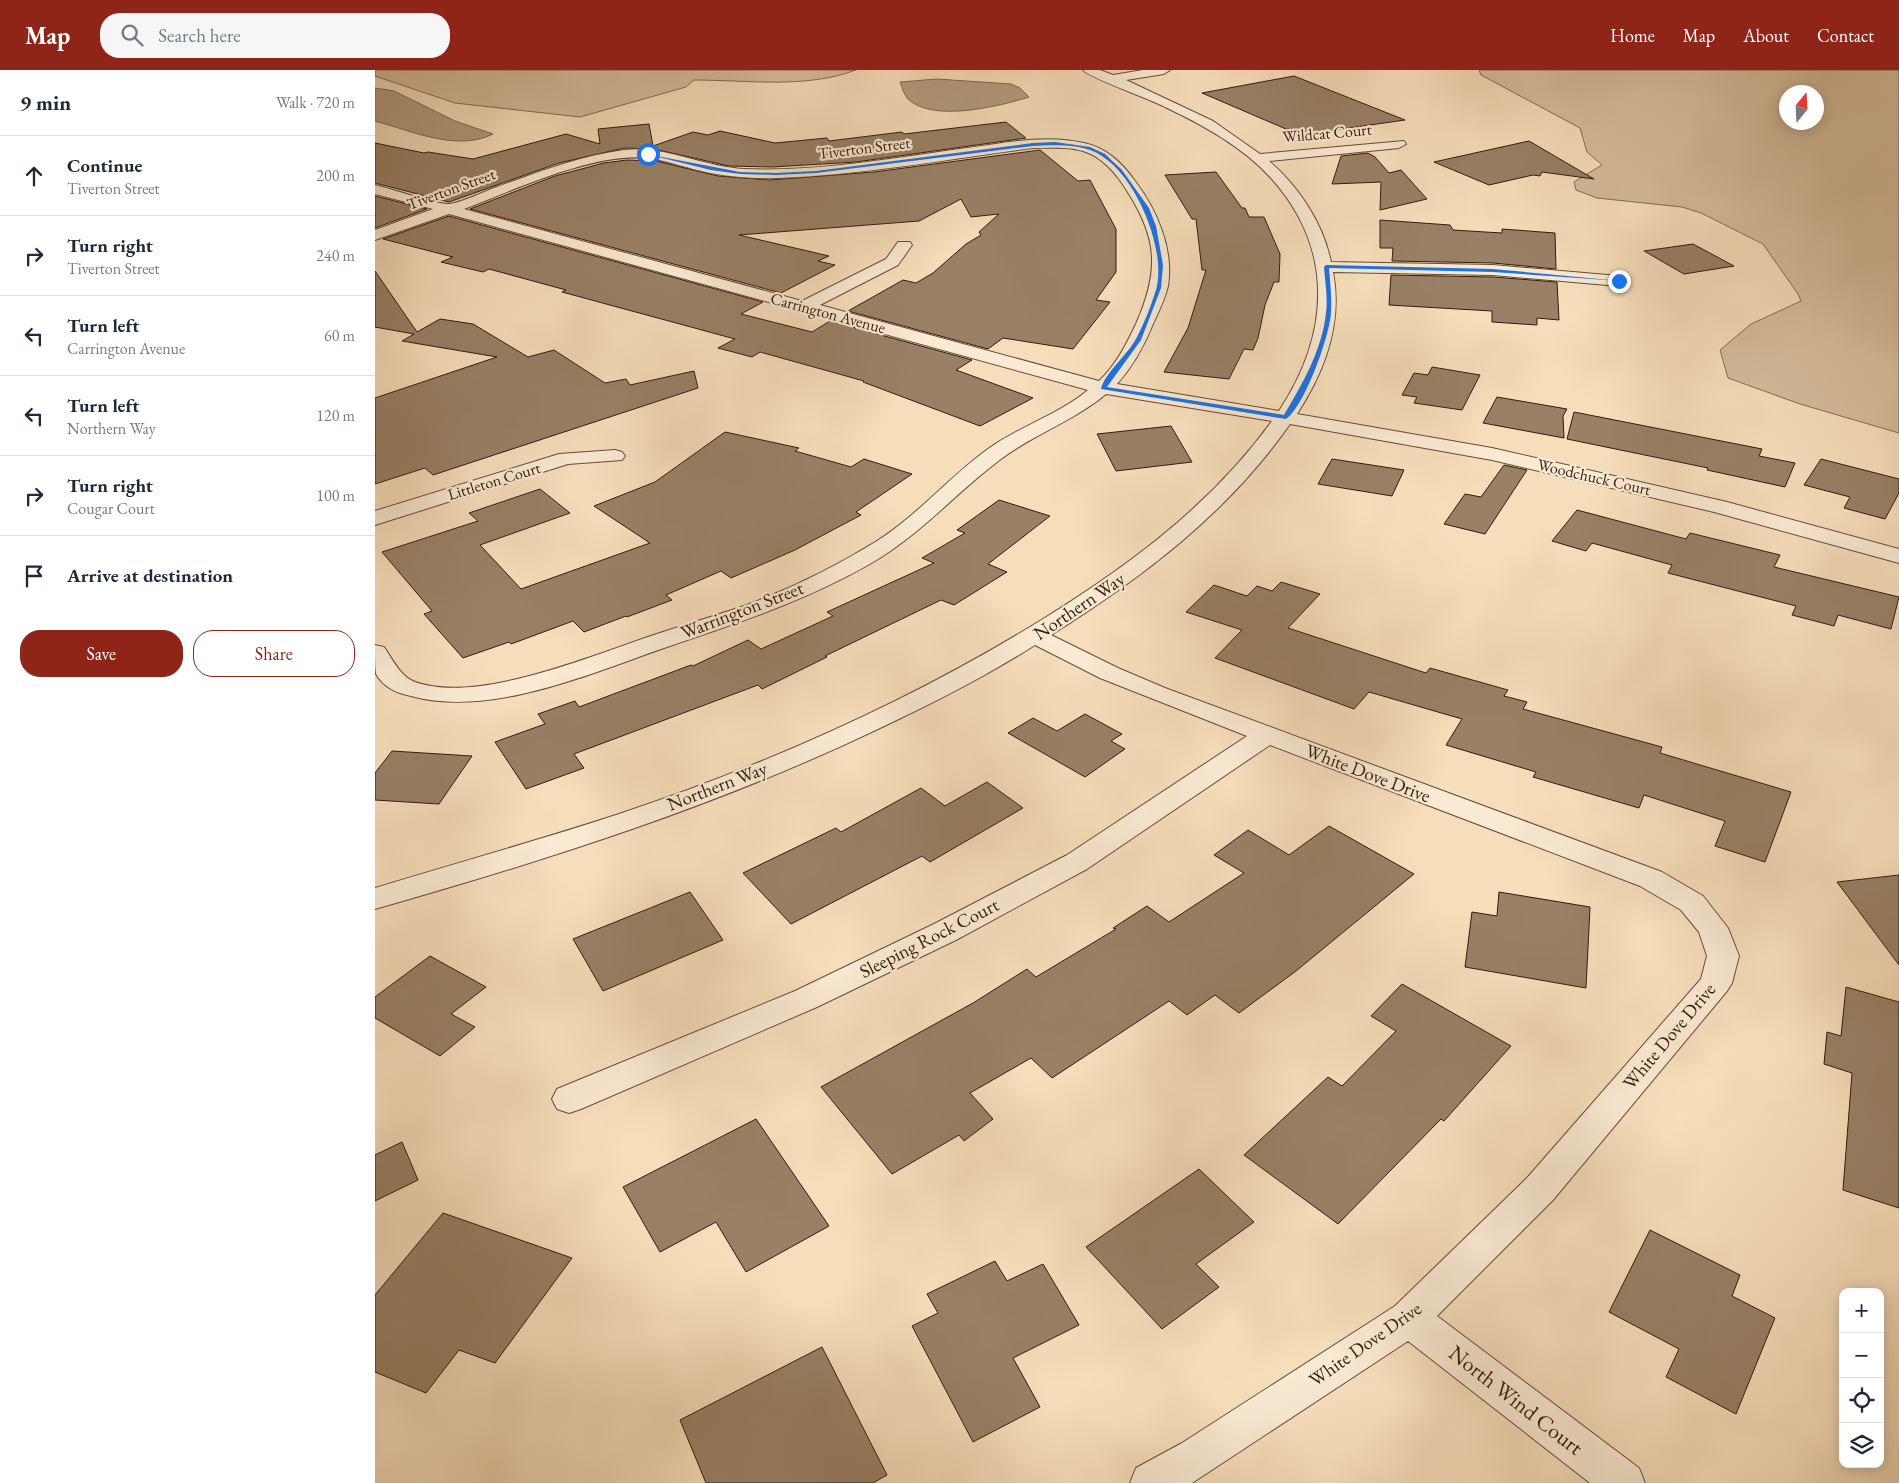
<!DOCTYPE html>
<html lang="en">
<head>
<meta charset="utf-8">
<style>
	:root { --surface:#fff; --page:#f6f6f7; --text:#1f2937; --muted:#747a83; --line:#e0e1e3; --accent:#8f2418 }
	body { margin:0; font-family:"EB Garamond",serif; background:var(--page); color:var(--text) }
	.controls { position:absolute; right:15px; bottom:15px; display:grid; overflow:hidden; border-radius:10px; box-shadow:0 2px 12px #0003 }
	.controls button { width:45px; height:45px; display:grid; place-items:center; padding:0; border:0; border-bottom:1px solid var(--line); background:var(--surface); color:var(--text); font:25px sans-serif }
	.compass { position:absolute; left:1404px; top:15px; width:45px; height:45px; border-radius:50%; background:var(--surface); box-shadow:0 2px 12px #0003; rotate:18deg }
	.stop { position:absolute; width:15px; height:15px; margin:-11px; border:4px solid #1a73e8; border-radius:50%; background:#fff }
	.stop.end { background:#1a73e8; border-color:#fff; box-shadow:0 1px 5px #0008 }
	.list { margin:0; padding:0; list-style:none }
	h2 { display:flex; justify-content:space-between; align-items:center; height:65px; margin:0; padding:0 20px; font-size:21px }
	h2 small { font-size:16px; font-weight:400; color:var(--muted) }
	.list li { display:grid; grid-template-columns:32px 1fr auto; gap:15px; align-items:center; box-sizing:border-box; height:80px; padding:0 20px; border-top:1px solid var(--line) }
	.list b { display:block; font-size:19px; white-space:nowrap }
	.list p { margin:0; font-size:16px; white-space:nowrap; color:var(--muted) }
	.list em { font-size:16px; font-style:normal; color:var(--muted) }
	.actions { display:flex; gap:10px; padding:15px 20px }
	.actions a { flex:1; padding:11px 0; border:1px solid var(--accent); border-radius:20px; text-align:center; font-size:18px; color:var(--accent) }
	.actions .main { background:var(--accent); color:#fff }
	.icon { flex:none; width:28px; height:28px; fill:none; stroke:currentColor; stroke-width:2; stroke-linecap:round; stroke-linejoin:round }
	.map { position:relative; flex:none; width:1524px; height:1413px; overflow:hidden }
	header { display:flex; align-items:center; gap:30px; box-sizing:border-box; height:70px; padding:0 25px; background:var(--accent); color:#fff }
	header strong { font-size:24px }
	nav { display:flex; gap:28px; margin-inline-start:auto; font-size:18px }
	.search { width:350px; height:45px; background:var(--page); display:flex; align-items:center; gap:12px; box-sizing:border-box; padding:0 18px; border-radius:20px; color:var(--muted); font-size:19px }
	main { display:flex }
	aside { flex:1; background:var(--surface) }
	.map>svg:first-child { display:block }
	.green { fill:#d6bd9d; stroke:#846c54; fill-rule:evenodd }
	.water { fill:#b49c7f; stroke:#806850 }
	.building { fill:#998066; stroke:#331b0a }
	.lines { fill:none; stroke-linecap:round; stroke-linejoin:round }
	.minor-casing { stroke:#644c36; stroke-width:2 }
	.minor { fill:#faead3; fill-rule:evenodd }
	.route { fill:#1a73e8 }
	.labels { text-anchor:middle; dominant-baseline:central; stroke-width:4.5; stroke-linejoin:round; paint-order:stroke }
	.far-street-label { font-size:16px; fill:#331b0a; stroke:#faead3 }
	.street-label { font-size:19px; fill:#331b0a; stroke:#faead3 }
	.near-street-label { font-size:22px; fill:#331b0a; stroke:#faead3 }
</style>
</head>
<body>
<header>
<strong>Map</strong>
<div class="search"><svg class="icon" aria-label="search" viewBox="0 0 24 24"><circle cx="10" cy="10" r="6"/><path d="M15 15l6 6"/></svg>Search here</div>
<nav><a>Home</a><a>Map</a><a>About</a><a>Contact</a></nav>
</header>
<main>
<aside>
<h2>9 min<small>Walk · 720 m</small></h2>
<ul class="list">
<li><svg class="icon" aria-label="ahead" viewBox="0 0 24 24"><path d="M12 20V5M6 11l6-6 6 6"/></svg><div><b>Continue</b><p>Tiverton Street</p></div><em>200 m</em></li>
<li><svg class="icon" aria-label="right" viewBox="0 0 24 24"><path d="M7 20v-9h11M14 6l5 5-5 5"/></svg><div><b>Turn right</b><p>Tiverton Street</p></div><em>240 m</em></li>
<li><svg class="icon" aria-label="left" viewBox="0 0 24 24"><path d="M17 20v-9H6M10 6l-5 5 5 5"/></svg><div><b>Turn left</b><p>Carrington Avenue</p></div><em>60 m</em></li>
<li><svg class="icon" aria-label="left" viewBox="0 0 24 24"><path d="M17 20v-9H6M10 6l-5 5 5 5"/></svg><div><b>Turn left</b><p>Northern Way</p></div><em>120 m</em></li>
<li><svg class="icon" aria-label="right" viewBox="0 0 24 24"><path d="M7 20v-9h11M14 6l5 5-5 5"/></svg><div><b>Turn right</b><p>Cougar Court</p></div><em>100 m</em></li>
<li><svg class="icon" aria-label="arrive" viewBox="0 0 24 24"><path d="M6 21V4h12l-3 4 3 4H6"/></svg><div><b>Arrive at destination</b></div></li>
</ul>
<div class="actions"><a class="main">Save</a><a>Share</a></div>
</aside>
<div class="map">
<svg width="1524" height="1413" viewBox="0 0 1524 1413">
	<rect width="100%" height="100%" fill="#f7debb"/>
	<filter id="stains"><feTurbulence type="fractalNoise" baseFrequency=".004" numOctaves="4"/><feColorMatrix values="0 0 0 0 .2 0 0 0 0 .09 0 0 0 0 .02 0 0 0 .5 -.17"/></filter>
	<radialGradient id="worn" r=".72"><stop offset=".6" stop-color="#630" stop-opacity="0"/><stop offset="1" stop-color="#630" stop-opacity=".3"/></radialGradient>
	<!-- green -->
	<g class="green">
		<path d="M0 0H481C430 19 373 10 319 10L311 17 205 47 80 33 0 6Z"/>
		<path d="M1104 0H1524V363L1425 334 1353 308 1345 280 1376 254 1426 231 1423 224 1388 174 1326 143 1307 137 1222 128 1201 120 1199 112 1227 95 1212 82 1205 58 1106 5ZM1412 22H1442V52H1412Z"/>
	</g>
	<!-- water -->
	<g class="water">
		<path d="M562 9 636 14 645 18 654 27C625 36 558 53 533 29 529 25 527 17 525 12Z"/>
		<path d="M0 18 19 21 80 51 118 64C82 82 37 61 0 51Z"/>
	</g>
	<!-- building -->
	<g class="building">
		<path d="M919 6 1030 50 925 65 827 23Z"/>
		<path d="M631 52 651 68 481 92 397 97 354 96 279 79 249 78 184 93 74 132 0 113V73L49 83 53 82 98 89 191 64 225 74 223 59 274 54 278 76 318 62 333 65 345 61 400 73 452 68 454 71 527 62 529 64Z"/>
		<path d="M1154 71 1219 109 1167 102 1165 106 1158 105 1114 115 1059 92Z"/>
		<path d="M665 80 703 111 715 110 741 159V202L721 230 735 232 698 279 628 268 613 279 473 241 528 210 541 213 558 203 591 174 606 165 604 162 624 144 596 147 586 129 544 151 364 165 454 186 443 191 460 195 406 223 95 139 180 106 229 93 252 90 281 91 343 106 395 110 499 102Z"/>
		<path d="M993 83 1000 87 1014 103 1026 100 1052 129 1005 140 1006 112 957 114 966 86Z"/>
		<path d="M841 102 867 138H870L874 147H889L905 184 904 212H899L890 235 883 268 878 280 869 279 854 309 789 302 813 258 831 200H827L821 149H817L790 105Z"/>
		<path d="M0 126 52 139 0 158Z"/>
		<path d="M74 146 388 232 366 244 437 262 455 251 597 290 581 300 658 328 605 356 488 312 489 311 385 282 377 287 343 278 360 269 187 222 191 220 114 199 108 202 66 192 78 187 8 169Z"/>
		<path d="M1005 150 1075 155 1078 160 1127 163V159L1180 163 1181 199 1118 193 1017 191 1018 178H1005Z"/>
		<path d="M1318 174 1359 196 1309 204 1269 181Z"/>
		<path d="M0 201 42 262 65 249 98 254 153 287 179 280 230 313 251 309 255 315 319 301 323 318 58 405 50 398 0 414V328L122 287 27 271 39 264 0 257Z"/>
		<path d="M1016 205 1118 207 1182 212 1184 250 1162 248V255L1117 252V241L1014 235Z"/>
		<path d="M1057 297 1105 305 1087 340 1039 333 1042 327 1027 325 1039 303 1053 305Z"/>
		<path d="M1122 327 1192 339 1188 346 1189 368 1108 353Z"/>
		<path d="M1199 342 1387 379 1384 386 1420 393 1410 417 1332 400 1333 398 1192 369Z"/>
		<path d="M796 356 817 392 741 401 722 364Z"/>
		<path d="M350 362 424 378 420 381 476 397 489 389 537 404 481 442 486 445 420 480 356 508 346 501 291 525 297 530 252 547 251 546 209 562 198 551 136 574 134 572 88 588 49 544 57 541 7 482 103 451 94 443 165 419 195 443 105 475 146 519 275 473 219 436 280 412Z"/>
		<path d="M957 389 1029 400 1017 426 943 414Z"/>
		<path d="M1446 389 1524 409V423L1510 449 1469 438 1475 427 1429 415Z"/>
		<path d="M1129 395 1152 400 1110 464 1069 454 1090 424 1106 427Z"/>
		<path d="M624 430 675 446 613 494 632 502 579 535 566 530 450 586 452 587 387 619 383 615 199 684 209 698 151 719 120 672 170 654 163 644 200 631 204 637 316 595 318 596 373 570 386 579 458 546 452 542 559 493 547 488 590 463 582 460Z"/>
		<path d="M1202 440 1311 469 1315 463 1405 485 1399 497 1524 527 1516 559 1463 545 1459 556 1417 545 1421 536 1293 503 1297 495 1217 473 1211 481 1177 471Z"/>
		<path d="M906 512 945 524 913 558 1051 603 1055 598 1133 620 1129 626 1152 632 1148 639 1287 677 1285 683 1416 722 1390 792 1340 776 1350 751 1269 725 1264 738 1158 707 1161 702 1071 675 1087 649 994 622 979 639 840 588 867 560 811 542 839 515 872 526 882 516 897 521Z"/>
		<path d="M710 644 747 664 736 671 750 679 710 707 633 663 658 648 682 661Z"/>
		<path d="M17 681 97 686 64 734 0 730V703Z"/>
		<path d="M612 712 648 738 555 792 547 786 416 854 368 803 461 758 466 762 546 718 570 736Z"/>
		<path d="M954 756 1039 804 921 901 864 943 840 925 812 945 794 931 677 1008 656 988 595 1023 618 1049 589 1071 584 1065 517 1104 446 1017 598 933 652 899 661 907 741 859 738 858 772 836 794 852 869 803 839 785 873 760 914 785Z"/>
		<path d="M1524 805V895L1462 812Z"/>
		<path d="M315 822 348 870 228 921 198 869Z"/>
		<path d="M1124 822 1215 837 1211 918 1090 897 1097 842 1122 846Z"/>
		<path d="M55 886 111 917 76 944 100 957 65 986 0 948V927Z"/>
		<path d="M1027 914 1136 976 1069 1051 1066 1049 963 1154 869 1085 953 1007 967 1016 1021 961 996 946Z"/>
		<path d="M1471 917 1524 932V1138L1468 1120 1477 1003 1449 994 1452 962 1466 966Z"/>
		<path d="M381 1049 454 1156 371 1202 341 1152 285 1182 248 1117Z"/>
		<path d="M27 1072 43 1110 0 1131V1085Z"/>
		<path d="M824 1099 879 1152 821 1194 844 1217 787 1259 711 1177Z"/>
		<path d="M68 1143 197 1188 120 1293 84 1280 51 1323 0 1302V1225Z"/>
		<path d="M1275 1160 1365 1205 1357 1226 1400 1248 1361 1344 1291 1307 1304 1279 1234 1242Z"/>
		<path d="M620 1191 632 1211 668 1194 704 1255 638 1288 665 1337 598 1372 537 1256 563 1243 552 1224Z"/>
		<path d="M447 1277 512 1405 498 1413H331L305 1350Z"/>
	</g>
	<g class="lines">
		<!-- minor casing -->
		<g class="minor-casing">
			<g id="minor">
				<path d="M708 0H725L738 5 768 0H795L789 4 751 10 838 51 885 84 1029 71 1031 74 1024 78 894 91C924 117 948 153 956 192L1118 195 1244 206 1250 207 1252 211 1250 215 1244 216 1118 205 958 202C968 253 950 301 922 344L1117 378 1352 432 1524 479V493L1339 442 1117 390 915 354C852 444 768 507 676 565L743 598 790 618 1287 802 1328 826 1353 858 1364 886 1357 913 1352 921 1178 1130 1062 1246 1264 1398 1270 1413H1215L1033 1271 817 1413H755L761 1398 807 1373 1020 1236 1152 1108 1326 909 1332 886 1324 862 1306 840 1265 816 895 675 712 799 581 870 442 937 206 1039 194 1043 182 1039 177 1029 182 1019 420 921 559 854 692 785 872 666 725 608 660 575C610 607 556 634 503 659 342 736 172 790 0 839V818C82 793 165 770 247 743 393 694 537 630 668 549 755 495 836 435 897 351L731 324C699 351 659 364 626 389 579 424 546 465 493 495 426 533 364 552 292 577 216 603 116 648 36 626 22 623 9 618 1 604 0 597 0 583 0 575L9 577C18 590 25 606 40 612 101 634 214 587 273 567 305 556 337 547 369 536 415 519 460 497 502 471 543 445 574 407 613 379 645 356 683 345 713 320L74 144 0 170V160L58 139 0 124V115C14 118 63 135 74 134 89 132 107 122 122 117 164 102 204 86 249 80 289 75 329 97 369 99 444 102 518 88 592 78 630 73 671 64 709 73 732 78 747 93 760 111 782 140 799 179 793 216 790 229 784 241 778 254 769 276 758 296 742 314L904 341C955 264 960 179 896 108 868 77 828 55 790 37 776 29 714 8 708 0ZM658 78C675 78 695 76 711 82 730 89 744 107 754 124 784 172 783 203 761 254 751 275 741 295 724 311L445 235 523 195 537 175 535 172H523L511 189 427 231 89 139C139 120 220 82 273 88 294 91 315 99 335 103 357 107 381 109 403 108 488 105 574 89 658 78Z"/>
				<path d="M240 380 247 382 250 386 247 390 193 394 0 455V441L184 384Z"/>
			</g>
		</g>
		<!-- minor -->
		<use href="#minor" class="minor"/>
	</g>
	<!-- route -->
	<path class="route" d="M680 72 715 77 730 84 747 100 774 138 781 156 788 195 786 218 766 270 732 317 909 345C928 313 947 280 951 243 953 228 950 211 949 197L951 195 1118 199 1246 211 1118 202 954 198C955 212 957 227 956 241 956 263 929 338 911 349L726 319C729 304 753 284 761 269 769 254 776 236 781 220 793 178 757 94 715 80 698 74 676 75 658 76L441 103 401 105 365 104 336 100 271 84 365 102 401 103 441 101 658 73Z"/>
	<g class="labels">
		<!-- far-street labels -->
		<g class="far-street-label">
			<text transform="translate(952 63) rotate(-5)">Wildcat Court</text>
			<text transform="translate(489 78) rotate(-7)">Tiverton Street</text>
			<text transform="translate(76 119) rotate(-20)">Tiverton Street</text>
			<text transform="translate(453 243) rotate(15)">Carrington Avenue</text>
			<text transform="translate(1219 407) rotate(13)">Woodchuck Court</text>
			<text transform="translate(119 411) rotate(-17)">Littleton Court</text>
		</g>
		<!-- street labels -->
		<g class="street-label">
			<text transform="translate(704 536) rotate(-34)">Northern Way</text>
			<text transform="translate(367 540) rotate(-21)">Warrington Street</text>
			<text transform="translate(993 703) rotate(21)">White Dove Drive</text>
			<text transform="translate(342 716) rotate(-21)">Northern Way</text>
			<text transform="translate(554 868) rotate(-27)">Sleeping Rock Court</text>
			<text transform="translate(1294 966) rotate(-50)">White Dove Drive</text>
			<text transform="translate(990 1274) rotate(-35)">White Dove Drive</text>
		</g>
		<!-- near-street labels -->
		<g class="near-street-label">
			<text transform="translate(1141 1330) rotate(38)">North Wind Court</text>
		</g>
	</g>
	<rect width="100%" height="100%" filter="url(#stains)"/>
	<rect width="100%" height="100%" fill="url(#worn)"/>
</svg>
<div class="controls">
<button>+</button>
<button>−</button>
<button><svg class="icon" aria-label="locate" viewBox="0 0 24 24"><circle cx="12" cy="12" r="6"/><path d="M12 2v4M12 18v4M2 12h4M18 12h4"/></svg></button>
<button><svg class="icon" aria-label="layers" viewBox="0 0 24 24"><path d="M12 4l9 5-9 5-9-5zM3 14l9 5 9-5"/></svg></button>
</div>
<svg class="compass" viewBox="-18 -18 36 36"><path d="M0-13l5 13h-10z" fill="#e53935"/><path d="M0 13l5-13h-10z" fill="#747a83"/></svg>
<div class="stop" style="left:273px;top:84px"></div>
<div class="stop end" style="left:1244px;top:211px"></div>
</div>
</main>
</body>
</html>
